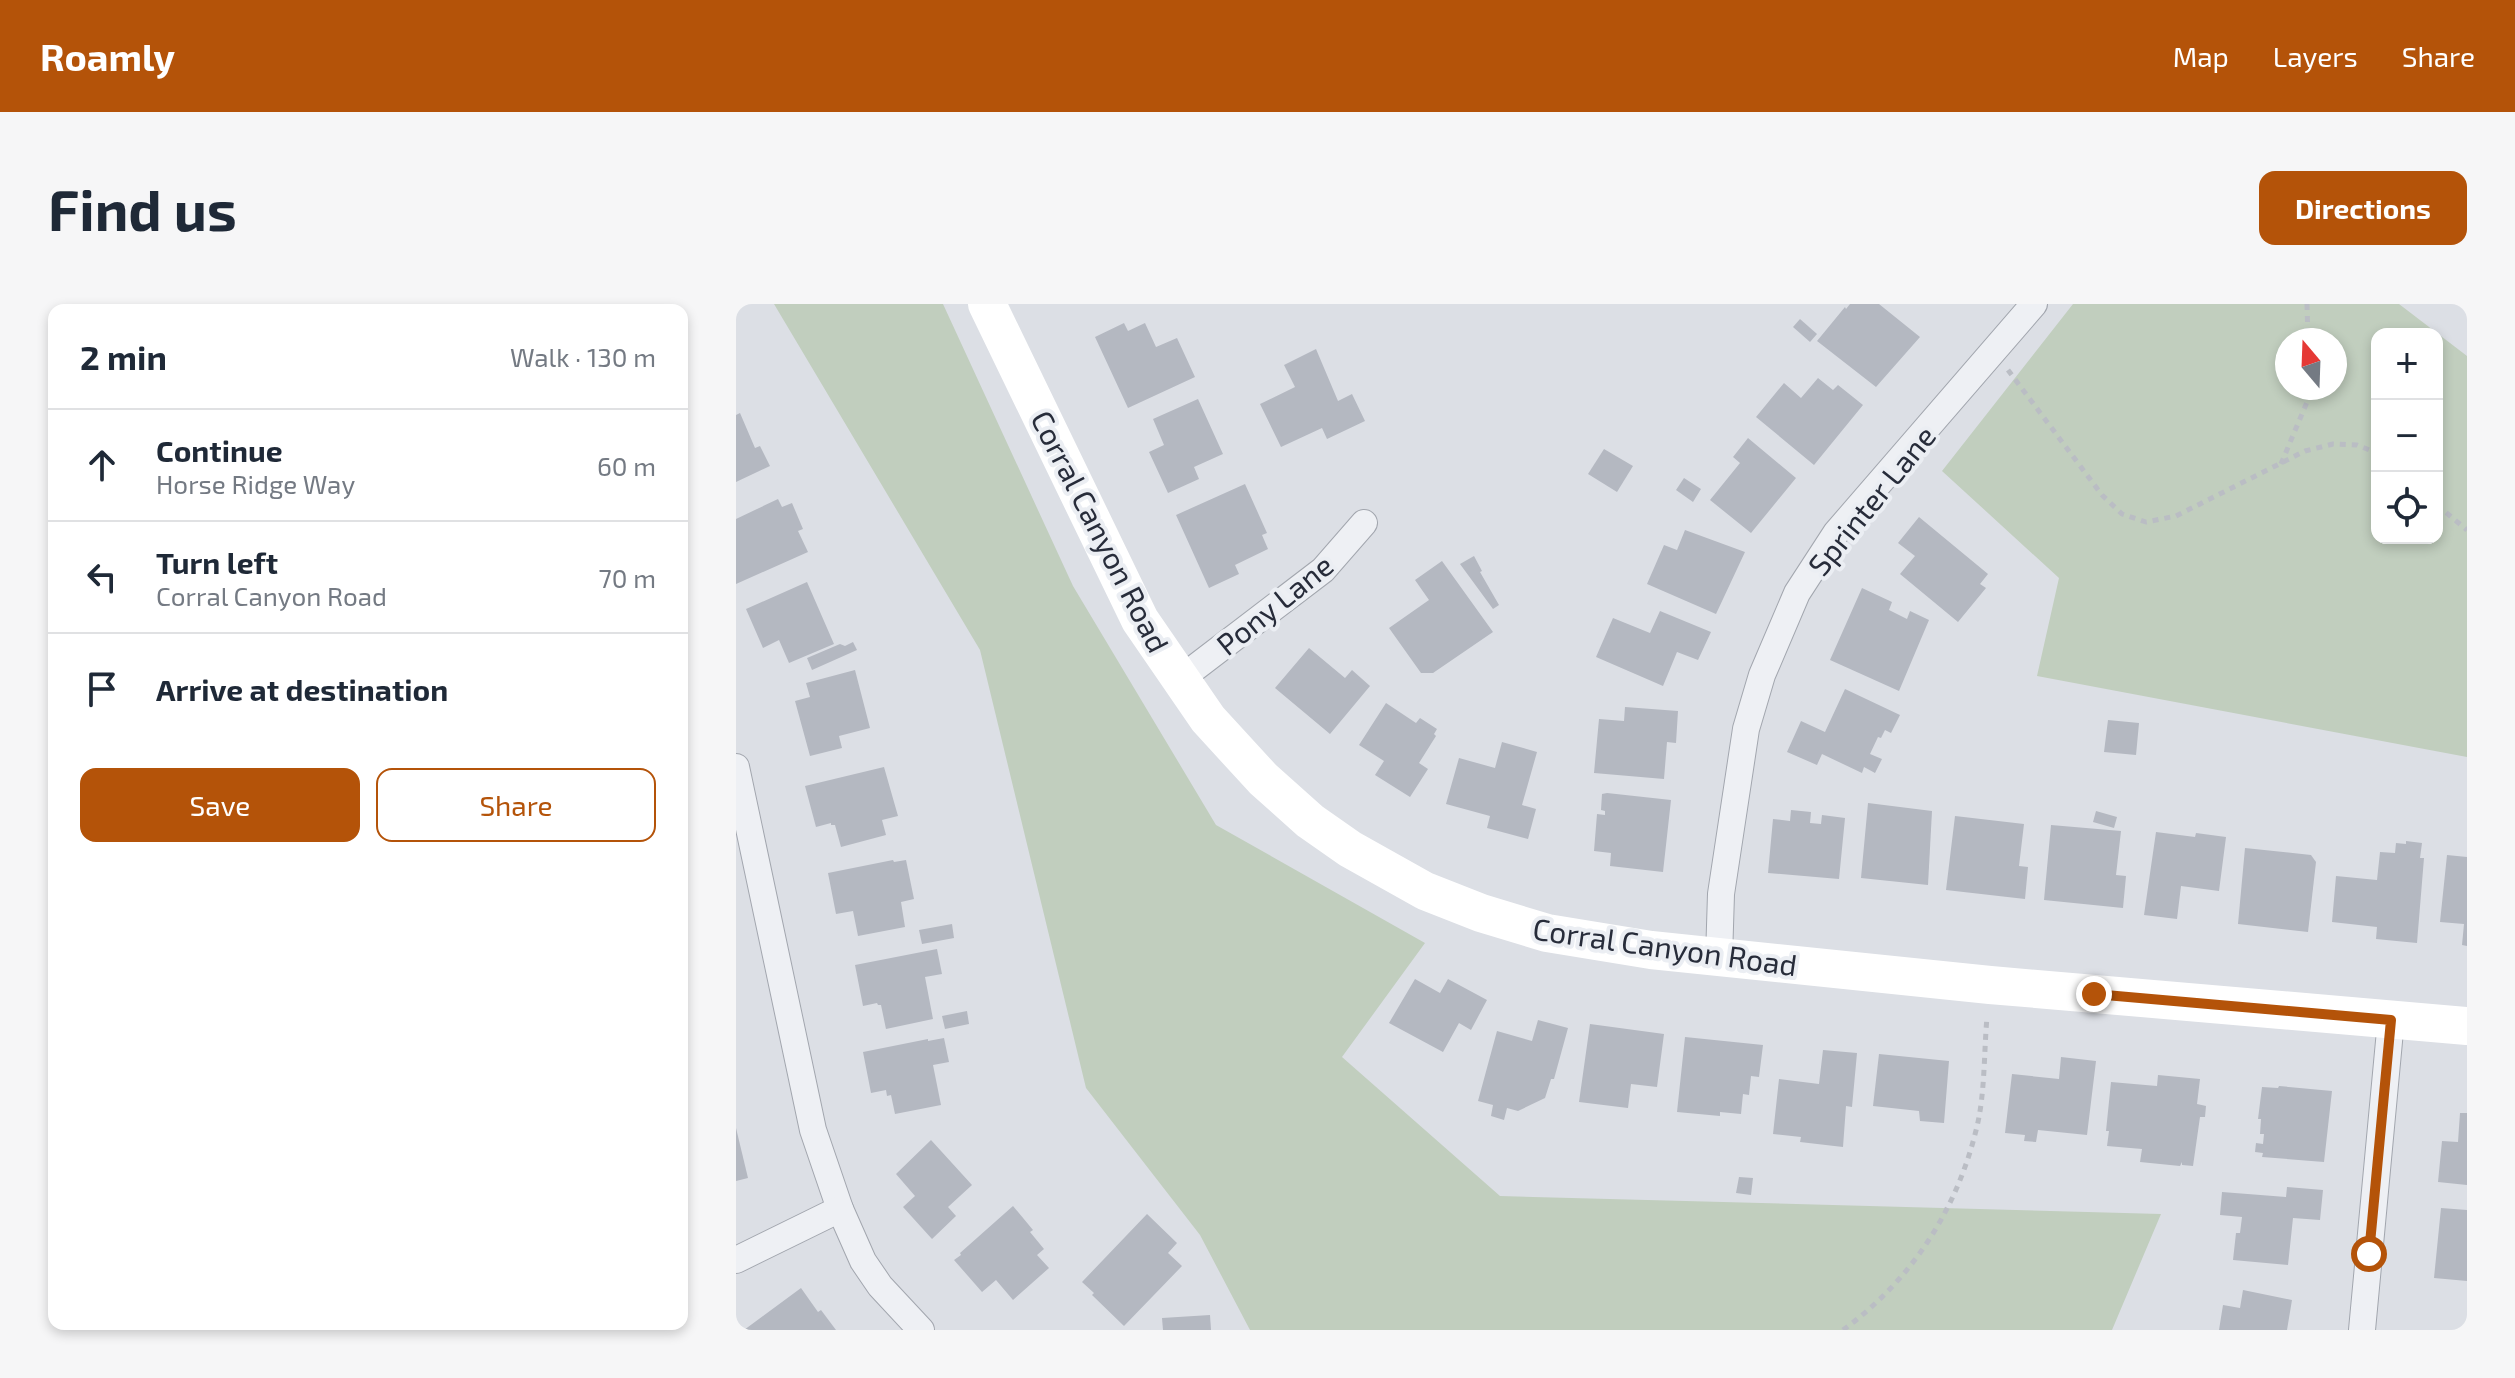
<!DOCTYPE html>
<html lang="en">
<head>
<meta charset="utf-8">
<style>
	:root { --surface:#fff; --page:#f6f6f7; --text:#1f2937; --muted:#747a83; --line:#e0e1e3; --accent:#b45309 }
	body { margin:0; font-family:"Exo 2",sans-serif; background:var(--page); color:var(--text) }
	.controls { position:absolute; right:24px; top:24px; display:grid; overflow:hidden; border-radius:16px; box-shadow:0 4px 12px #0003 }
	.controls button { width:72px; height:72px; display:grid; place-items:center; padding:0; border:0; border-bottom:2px solid var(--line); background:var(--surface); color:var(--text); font:40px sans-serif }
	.compass { position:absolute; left:1539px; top:24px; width:72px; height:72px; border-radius:50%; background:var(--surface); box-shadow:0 4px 12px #0003; rotate:341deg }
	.stop { position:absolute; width:24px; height:24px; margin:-18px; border:6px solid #b45309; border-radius:50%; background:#fff }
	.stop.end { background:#b45309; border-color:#fff; box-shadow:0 2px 8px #0008 }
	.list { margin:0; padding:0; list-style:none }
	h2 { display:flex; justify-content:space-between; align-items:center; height:104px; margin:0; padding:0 32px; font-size:34px }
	h2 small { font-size:26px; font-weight:400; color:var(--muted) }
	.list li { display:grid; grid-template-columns:52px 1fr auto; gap:24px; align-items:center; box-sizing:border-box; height:112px; padding:0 32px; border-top:2px solid var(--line) }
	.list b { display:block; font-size:30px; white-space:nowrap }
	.list p { margin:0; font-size:26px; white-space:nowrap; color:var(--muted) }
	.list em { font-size:26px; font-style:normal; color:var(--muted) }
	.actions { display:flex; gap:16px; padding:24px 32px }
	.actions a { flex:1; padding:18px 0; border:2px solid var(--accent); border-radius:16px; text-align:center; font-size:28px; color:var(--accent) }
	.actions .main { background:var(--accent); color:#fff }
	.icon { flex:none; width:44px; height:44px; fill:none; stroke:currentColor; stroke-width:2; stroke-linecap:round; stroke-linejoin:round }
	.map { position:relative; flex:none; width:1731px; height:1026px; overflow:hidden; border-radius:16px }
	header { display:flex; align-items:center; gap:48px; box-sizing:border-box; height:112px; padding:0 40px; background:var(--accent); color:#fff }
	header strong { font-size:38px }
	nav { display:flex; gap:44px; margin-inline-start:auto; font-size:28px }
	.intro { display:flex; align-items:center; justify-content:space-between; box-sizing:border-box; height:192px; padding:0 48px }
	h1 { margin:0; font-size:56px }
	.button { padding:20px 36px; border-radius:16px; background:var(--accent); color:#fff; font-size:28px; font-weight:700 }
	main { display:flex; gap:48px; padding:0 48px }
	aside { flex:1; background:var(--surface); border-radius:16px; box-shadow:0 4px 12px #0003 }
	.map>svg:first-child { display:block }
	.green { fill:#c1cebe; fill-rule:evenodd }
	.building { fill:#b4b8c1 }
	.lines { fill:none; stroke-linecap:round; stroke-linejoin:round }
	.minor-casing { stroke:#a2a6ae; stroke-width:28 }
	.path { stroke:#babdc4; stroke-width:5; stroke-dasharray:6 6; stroke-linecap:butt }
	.minor { stroke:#eef0f4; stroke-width:26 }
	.secondary { stroke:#fff; stroke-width:38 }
	.route { stroke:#b45309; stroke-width:10 }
	.labels { text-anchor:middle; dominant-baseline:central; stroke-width:8; stroke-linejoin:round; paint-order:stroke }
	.street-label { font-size:30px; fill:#272c3a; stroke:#ebeef3 }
</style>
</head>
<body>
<header>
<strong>Roamly</strong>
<nav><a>Map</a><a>Layers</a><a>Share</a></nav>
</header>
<div class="intro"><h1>Find us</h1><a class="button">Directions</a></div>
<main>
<aside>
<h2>2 min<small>Walk · 130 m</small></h2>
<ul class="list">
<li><svg class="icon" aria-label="ahead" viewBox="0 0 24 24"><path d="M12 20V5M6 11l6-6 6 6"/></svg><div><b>Continue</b><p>Horse Ridge Way</p></div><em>60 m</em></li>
<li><svg class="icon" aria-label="left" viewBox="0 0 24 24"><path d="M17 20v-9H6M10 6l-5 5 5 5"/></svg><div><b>Turn left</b><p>Corral Canyon Road</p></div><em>70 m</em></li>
<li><svg class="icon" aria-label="arrive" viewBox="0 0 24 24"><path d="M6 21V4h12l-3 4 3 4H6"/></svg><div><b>Arrive at destination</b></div></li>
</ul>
<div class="actions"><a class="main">Save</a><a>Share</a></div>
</aside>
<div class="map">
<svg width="1731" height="1026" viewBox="0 0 1731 1026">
	<rect width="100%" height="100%" fill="#dcdfe5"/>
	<!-- green -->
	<g class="green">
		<path d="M38 0H207L337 282 480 521 689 639 606 753 764 892 1425 910 1376 1026H514L464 931 350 784 244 346Z"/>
		<path d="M1337 0H1663L1731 52V453L1301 372 1323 274 1206 167ZM1641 30H1701V234H1641ZM1551 36H1599V84H1551Z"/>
	</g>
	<!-- building -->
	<g class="building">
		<path d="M1114 0H1143L1184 33 1140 83 1081 37 1109 3 1110 5Z"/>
		<path d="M1064 15 1081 30 1074 38 1057 23Z"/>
		<path d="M388 19 392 27 409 19 420 43 441 34 459 73 392 104 359 33Z"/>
		<path d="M580 45 602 97 616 90 629 117 591 135 586 124 545 143 524 100 559 83 548 61Z"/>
		<path d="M1082 74 1097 86 1102 81 1127 101 1078 161 1020 113 1048 79 1065 94Z"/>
		<path d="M462 95 487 150 458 163 463 175 432 189 413 148 428 141 417 115Z"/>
		<path d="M4 109 19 144 24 142 34 162 0 178V111Z"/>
		<path d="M1012 134 1060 174 1015 229 974 196 1004 159 997 153Z"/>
		<path d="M868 145 897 162 881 188 852 170Z"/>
		<path d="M948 174 965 185 957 198 940 186Z"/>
		<path d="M509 180 531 229 526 231 532 245 499 261 503 270 473 284 440 211Z"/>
		<path d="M42 195 46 203 56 199 67 225 62 227 72 248 0 280V215Z"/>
		<path d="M1183 213 1252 270 1244 280 1250 284 1222 318 1164 270 1179 252 1162 239Z"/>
		<path d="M949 226 1009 248 980 310 911 280 928 241 941 246Z"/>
		<path d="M738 252 746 267 744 268 763 301 757 305 724 260Z"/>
		<path d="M706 257 757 328 697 369H685L653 324 693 296 679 276Z"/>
		<path d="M71 278 98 340 53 359 43 336 27 344 10 305Z"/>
		<path d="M1126 284 1156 298 1153 306 1171 315 1174 307 1193 316 1163 387 1094 356Z"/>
		<path d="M924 307 975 328 962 356 941 348 927 382 860 353 877 314 914 329Z"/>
		<path d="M117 338 121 346 76 366 71 354 104 340 109 342Z"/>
		<path d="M573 344 609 374 616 366 634 382 594 430 539 384Z"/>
		<path d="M119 366 134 424 103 432 106 444 74 452 59 397 74 393 70 379Z"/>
		<path d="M1109 385 1164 411 1155 429 1149 426 1145 434 1142 433 1134 450 1146 455 1139 469 1128 463 1126 469 1086 450 1081 461 1051 448 1065 417 1089 428Z"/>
		<path d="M650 399 680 419 684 414 701 425 698 430 700 432 683 459 692 465 674 493 639 471 648 457 623 441Z"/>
		<path d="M889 403 942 407 940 439 931 438 928 475 858 469 863 415 888 417Z"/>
		<path d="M1372 416 1403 419 1400 451 1368 448Z"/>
		<path d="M766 438 801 448 786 501 800 505 792 535 751 524 754 512 710 500 723 454 759 464Z"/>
		<path d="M148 463 162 512 146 516 150 531 105 543 99 521H95V519L80 523 69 482Z"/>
		<path d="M871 489 935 496 927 568 874 562 875 549 858 547 861 510 869 511V507L865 506 866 490Z"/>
		<path d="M1132 499 1196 507 1192 581 1125 574Z"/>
		<path d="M1055 506 1075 508 1074 519 1085 520 1086 511 1109 514 1103 575 1032 569 1037 515 1054 517Z"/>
		<path d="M1360 507 1381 513 1378 524 1357 518Z"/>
		<path d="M1219 512 1288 520 1283 562 1292 563 1289 595 1210 586Z"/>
		<path d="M1315 521 1385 527 1380 571 1390 572 1387 604 1308 596Z"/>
		<path d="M1420 528 1459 533 1460 529 1490 533 1483 587 1445 582 1441 615 1408 611Z"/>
		<path d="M1670 537 1686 539 1684 554H1688L1681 639 1640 635 1641 623 1596 618 1600 572 1641 576 1644 548 1659 549 1660 539 1670 540Z"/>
		<path d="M1509 544 1575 551 1580 558 1572 628 1502 620Z"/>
		<path d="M1711 551 1731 553V642L1726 641 1728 620 1704 618Z"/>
		<path d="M157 556 158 558 170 556 178 595 165 598 169 623 122 632 117 607 100 610 92 569Z"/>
		<path d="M216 620 218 634 186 640 183 626Z"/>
		<path d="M201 645 206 670 189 673 197 715 150 725 145 701H142L141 699 127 702 119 661Z"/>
		<path d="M679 675 704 689 712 675 751 696 735 726 723 719 707 748 653 719Z"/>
		<path d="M231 707 233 720 209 725 206 712Z"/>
		<path d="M802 716 832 724 818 775H815L809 794 782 807 771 804 768 816 755 812 757 801 742 797 761 727 796 737Z"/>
		<path d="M854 720 928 730 921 783 895 780 892 804 843 798Z"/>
		<path d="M949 733 1027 741 1023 773 1015 772 1013 791 1007 790 1005 810 984 808V812L941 808Z"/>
		<path d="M208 734 213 758 197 761 205 801 159 810 155 791 151 792 150 786 135 789 127 748 192 735V737Z"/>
		<path d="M1087 746 1121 749 1116 803 1110 802 1107 843 1064 838 1065 833 1037 830 1043 775 1083 780Z"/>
		<path d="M1143 750 1213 757 1208 819 1184 817 1183 807 1137 802Z"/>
		<path d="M1325 753 1360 757 1351 831 1302 826 1300 838 1288 837 1289 831 1269 829 1276 770 1323 775Z"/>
		<path d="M1422 771 1464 775 1461 800 1470 802 1469 813H1464L1457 862 1446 861V858L1444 862 1404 858 1406 845 1371 842 1373 827H1370L1375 778 1421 782Z"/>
		<path d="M1543 782 1596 787 1588 858 1526 853 1527 849 1519 848 1520 839 1527 840 1528 830H1524L1525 815H1522L1526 783 1542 784Z"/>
		<path d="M1724 809H1731V881L1702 878 1706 837 1722 838Z"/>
		<path d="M0 824 12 874 0 877Z"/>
		<path d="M195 836 236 881 212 903 220 912 196 935 167 903 179 892 160 870Z"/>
		<path d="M1003 873 1017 874 1015 891 1000 889Z"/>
		<path d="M1551 883 1587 886 1584 916 1557 914 1552 961 1497 956 1500 929H1504L1506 913 1484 911 1486 888 1550 893Z"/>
		<path d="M277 902 297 926 294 928 308 945 301 951 313 964 277 996 260 976 246 988 218 956 225 951 224 949Z"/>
		<path d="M1705 904 1731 906V977L1698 974Z"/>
		<path d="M411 910 441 939 432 949 446 962 388 1022 356 991 358 989 346 978Z"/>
		<path d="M65 984 82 1008 85 1006 100 1026H8Z"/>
		<path d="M1507 986 1556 996 1551 1026H1483L1487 1001 1504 1004Z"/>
		<path d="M474 1011 475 1026H427L426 1014Z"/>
	</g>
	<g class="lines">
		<!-- minor casing -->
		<g class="minor-casing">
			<g id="minor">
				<path d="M443 376 587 266 628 219"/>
				<path d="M0 463 77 826 104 905 127 957 144 982 185 1026"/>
				<path d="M983 654 985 590 1010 425 1026 371 1061 289 1100 229 1298 0"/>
				<path d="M0 956 104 905"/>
				<path d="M1626 1026 1655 716"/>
			</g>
		</g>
		<!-- path -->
		<g class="path">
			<path d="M1571 0 1572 36"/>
			<path d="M1272 66 1366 191 1386 210 1410 218 1440 212 1569 147 1597 140 1621 141 1641 149"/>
			<path d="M1545 160 1571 98V84"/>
			<path d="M1701 201 1731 226"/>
			<path d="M1107 1026C1177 975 1223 903 1242 818 1249 785 1248 747 1251 713"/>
		</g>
		<!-- minor -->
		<use href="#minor" class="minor"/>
		<!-- secondary -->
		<path class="secondary" d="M251 0 404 316 472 415 527 475 574 517 614 545 689 587 745 609 811 629 915 646 1254 681 1731 722"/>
	</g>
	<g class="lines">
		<!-- route -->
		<path class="route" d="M1358 690 1655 716 1633 950"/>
	</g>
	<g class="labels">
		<!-- street labels -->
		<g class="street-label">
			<text transform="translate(1135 196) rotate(-51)">Sprinter Lane</text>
			<text transform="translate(365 227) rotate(63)">Corral Canyon Road</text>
			<text transform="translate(538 300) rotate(-39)">Pony Lane</text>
			<text transform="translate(929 642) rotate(8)">Corral Canyon Road</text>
		</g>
	</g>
</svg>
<div class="controls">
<button>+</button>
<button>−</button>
<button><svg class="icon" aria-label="locate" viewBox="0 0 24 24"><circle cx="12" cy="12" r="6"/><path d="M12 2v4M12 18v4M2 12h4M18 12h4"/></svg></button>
</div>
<svg class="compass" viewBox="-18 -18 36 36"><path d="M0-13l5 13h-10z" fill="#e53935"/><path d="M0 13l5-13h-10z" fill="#747a83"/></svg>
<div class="stop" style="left:1633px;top:950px"></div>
<div class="stop end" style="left:1358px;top:690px"></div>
</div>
</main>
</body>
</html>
